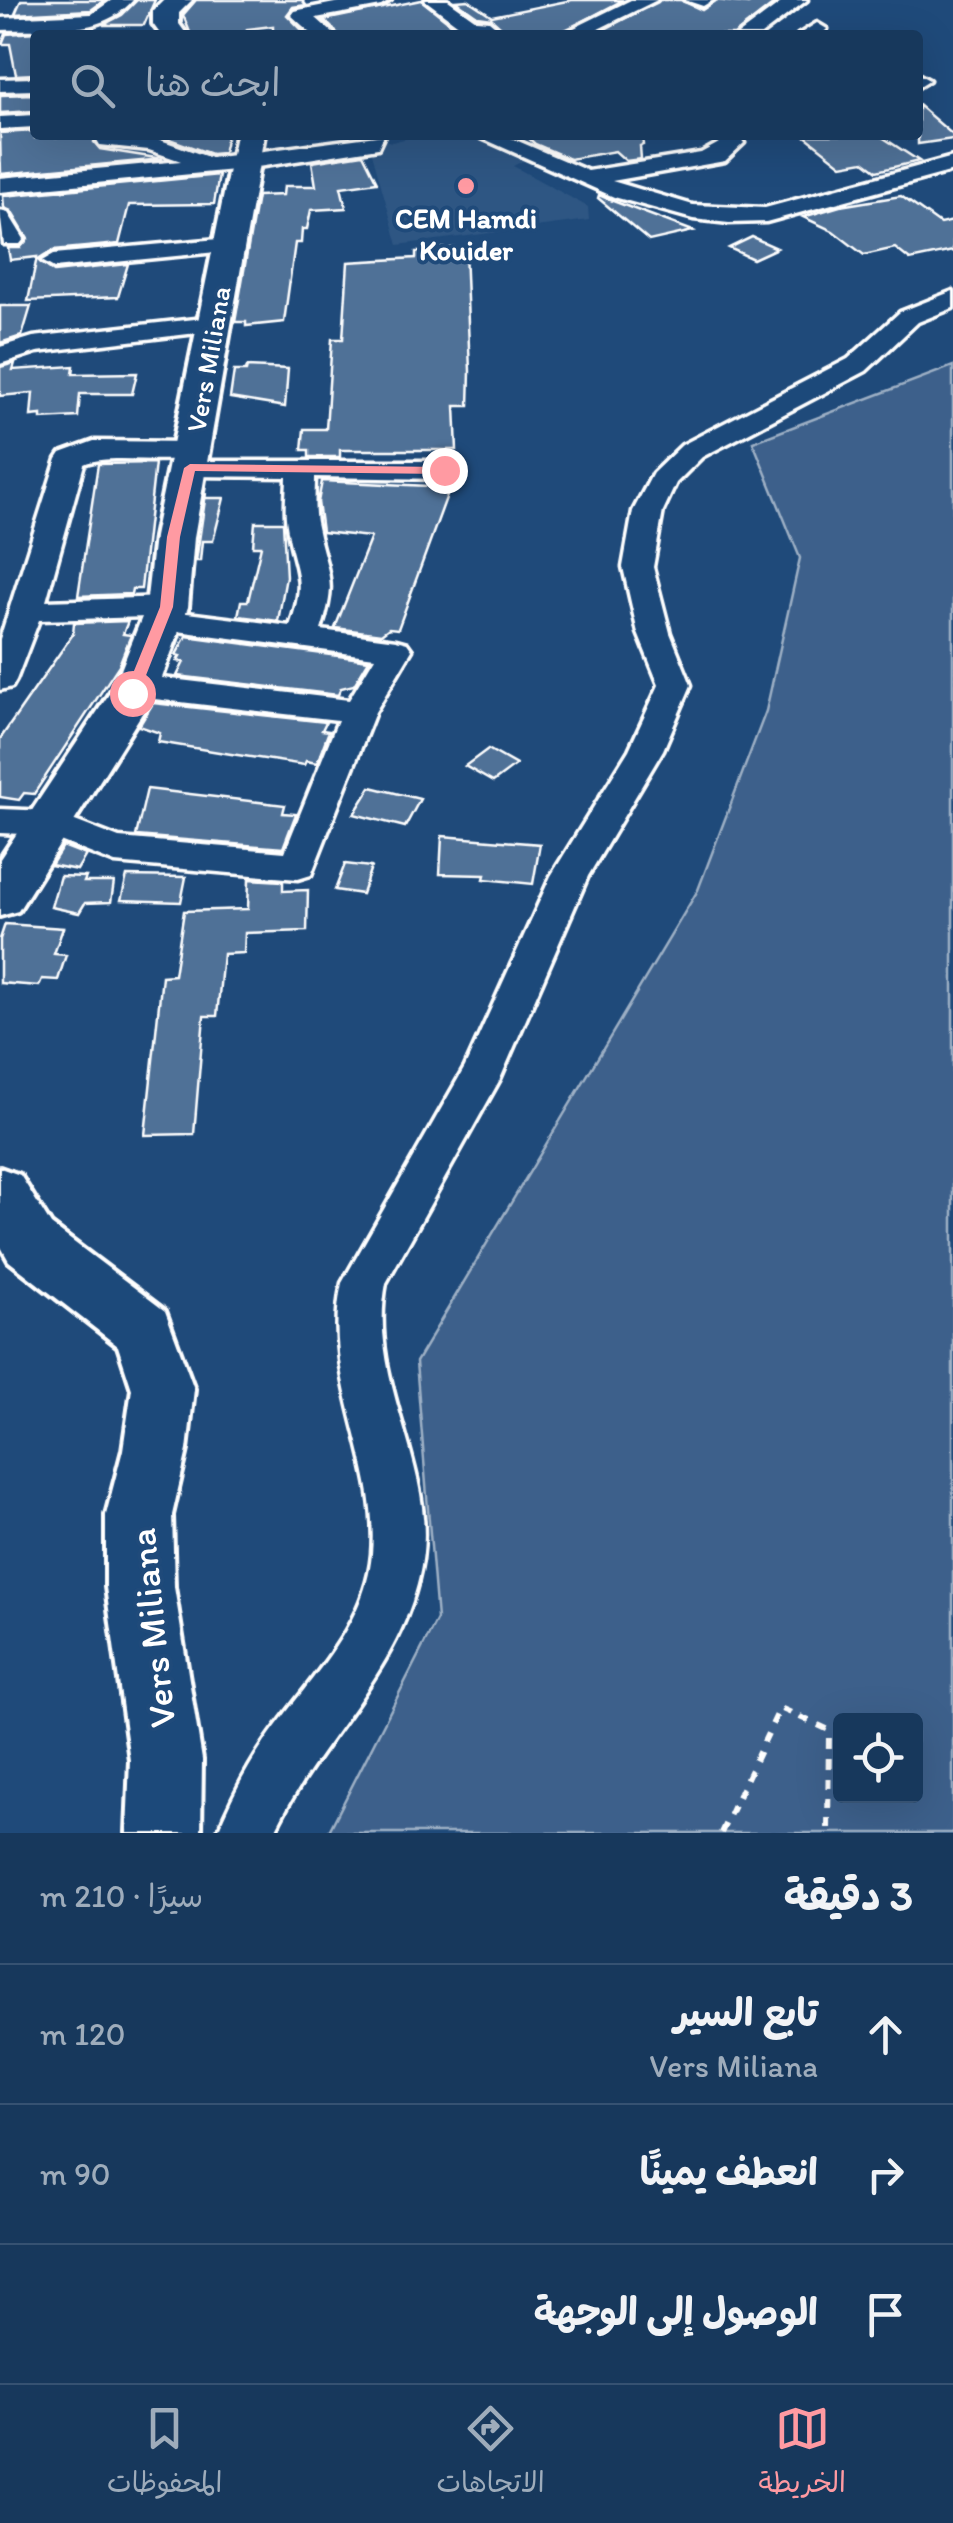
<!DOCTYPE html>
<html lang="ar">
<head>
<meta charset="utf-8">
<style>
	:root { --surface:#17385c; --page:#244365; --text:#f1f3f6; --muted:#9eacbb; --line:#365272; --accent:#ff9aa2 }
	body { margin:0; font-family:Itim,"Playpen Sans Arabic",sans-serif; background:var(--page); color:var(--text); direction:rtl }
	.controls { position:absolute; right:30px; bottom:30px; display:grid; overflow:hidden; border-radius:10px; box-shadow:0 10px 40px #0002 }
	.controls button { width:90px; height:90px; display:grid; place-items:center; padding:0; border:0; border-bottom:2px solid var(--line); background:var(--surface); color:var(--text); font:50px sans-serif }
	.stop { position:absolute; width:30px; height:30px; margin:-22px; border:8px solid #ff9aa2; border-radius:50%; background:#fff }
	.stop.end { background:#ff9aa2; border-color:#fff; box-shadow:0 2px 10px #0008 }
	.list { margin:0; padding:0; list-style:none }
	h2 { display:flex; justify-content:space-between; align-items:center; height:130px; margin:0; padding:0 40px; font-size:42px }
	h2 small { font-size:32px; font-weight:400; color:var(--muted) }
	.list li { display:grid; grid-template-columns:65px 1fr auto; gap:30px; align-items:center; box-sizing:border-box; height:140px; padding:0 40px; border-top:2px solid var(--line) }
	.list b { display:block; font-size:38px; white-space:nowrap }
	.list p { margin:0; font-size:32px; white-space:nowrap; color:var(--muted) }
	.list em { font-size:32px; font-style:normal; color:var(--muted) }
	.icon { flex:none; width:55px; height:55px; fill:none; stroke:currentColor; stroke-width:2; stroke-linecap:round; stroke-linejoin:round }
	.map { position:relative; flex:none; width:953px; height:1833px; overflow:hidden; direction:ltr }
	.search { position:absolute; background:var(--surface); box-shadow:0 10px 40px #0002; left:30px; right:30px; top:30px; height:110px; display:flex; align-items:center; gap:25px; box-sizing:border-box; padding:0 35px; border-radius:10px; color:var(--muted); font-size:38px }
	.sheet { height:550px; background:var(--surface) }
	nav { display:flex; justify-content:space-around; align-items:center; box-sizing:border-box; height:140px; border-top:2px solid var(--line); background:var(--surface); font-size:28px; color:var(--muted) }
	nav a { display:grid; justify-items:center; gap:5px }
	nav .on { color:var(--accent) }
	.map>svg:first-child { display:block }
	.built { fill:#2e5683 }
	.green { fill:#3c618b; stroke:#9eb0c5; stroke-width:2.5; fill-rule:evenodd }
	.building { fill:#507197; stroke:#fff; stroke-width:2.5 }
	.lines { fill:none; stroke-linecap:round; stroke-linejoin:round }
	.minor-casing { stroke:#fff; stroke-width:7 }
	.major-casing { stroke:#fff; stroke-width:8 }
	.path { stroke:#fff; stroke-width:6; stroke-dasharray:10 10; stroke-linecap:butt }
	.minor { fill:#1f4a7a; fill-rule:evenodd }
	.major { fill:#1f4a7a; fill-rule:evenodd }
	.route { fill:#ff9aa2 }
	.poi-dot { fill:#ff9aa2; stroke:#1f4a7a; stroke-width:4 }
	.labels { text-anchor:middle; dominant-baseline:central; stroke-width:8; stroke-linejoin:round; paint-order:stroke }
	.far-poi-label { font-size:28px; font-weight:bold; fill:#fff; stroke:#1f4a7a }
	.far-street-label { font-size:28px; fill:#fff; stroke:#1f4a7a }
	.near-street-label { font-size:38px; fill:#fff; stroke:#1f4a7a }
</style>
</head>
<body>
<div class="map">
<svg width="953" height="1833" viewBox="0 0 953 1833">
	<rect width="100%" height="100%" fill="#1f4a7a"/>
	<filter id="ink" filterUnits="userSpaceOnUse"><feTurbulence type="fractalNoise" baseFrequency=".01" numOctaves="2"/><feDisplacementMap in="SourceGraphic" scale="20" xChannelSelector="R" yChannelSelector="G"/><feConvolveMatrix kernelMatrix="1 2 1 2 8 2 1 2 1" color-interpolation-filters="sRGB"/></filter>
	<g filter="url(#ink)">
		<!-- built -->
		<path class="built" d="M420 135H467L527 159 513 166 588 207 589 220 398 245 370 146 381 144 379 139 392 142Z"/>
		<!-- green -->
		<path class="green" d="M953 366V1833H328L437 1619 416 1362 698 890 766 711 800 558 753 442ZM840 1720H916V1796H840Z"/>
		<!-- building -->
		<g class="building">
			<path d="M21 0H105L91 10 15 14Z"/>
			<path d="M137 0H155L144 25H103L122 15Z"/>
			<path d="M196 0H302L306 5 293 7 287 15 307 35H273V26L247 29 248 35H191L183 15Z"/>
			<path d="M421 0 463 33 475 35H339L324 20Z"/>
			<path d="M468 0 492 16 572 0H623L557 35H510L491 18 477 16 456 1Z"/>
			<path d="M660 0H681L702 10 717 0 748 4 756 0H779L734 35H594Z"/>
			<path d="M94 28 96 35H35V74L16 75 10 44H2L6 34Z"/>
			<path d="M35 94V111L0 113V95Z"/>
			<path d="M918 105 953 135V139L918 144Z"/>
			<path d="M35 131V138L97 135 94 142 100 149 163 159 1 174 0 133Z"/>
			<path d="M158 135H227L223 153 211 154Z"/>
			<path d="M525 135H642L643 145 640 146 641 159 626 161 615 151 570 159 535 144Z"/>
			<path d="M804 135H879L919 161 877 171 864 161 842 165Z"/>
			<path d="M363 154 377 182 341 187 346 208 311 210 307 229H302L301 243H295L284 322 246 326V322H235L257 196 283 195 284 186H316L312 162Z"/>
			<path d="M219 175 214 204 129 205 119 244 54 250 38 260 54 272 128 264 118 297 28 301 37 257 10 260 8 248H20L28 239 11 211 4 208 3 196Z"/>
			<path d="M599 195 613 201 693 231 649 241 598 198Z"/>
			<path d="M901 196 940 224 953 221V251L910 260 895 248 864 255 833 231 803 217 840 206Z"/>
			<path d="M752 237 777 248 753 259 729 248Z"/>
			<path d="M455 248 465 251 470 371 469 406H455L457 450H340V457H309V450H302L304 429H326L332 339H343L348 262 416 258V252H427L428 249Z"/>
			<path d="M0 306H31L22 336 0 343Z"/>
			<path d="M15 363 13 370 74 366 73 374 137 373 132 394H80L78 417 41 419V415L31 416 33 393 0 396V367Z"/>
			<path d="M247 367 288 369 285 407 230 398 234 371H246Z"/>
			<path d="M155 463 141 589H132L131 594 78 596 98 464Z"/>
			<path d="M322 481 450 487 398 629 389 628 381 634 335 628 371 537 322 532 318 502Z"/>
			<path d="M206 493 205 498H224L213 541H202L200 561H196Z"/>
			<path d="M255 522H283L286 577 278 621 238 616 241 601H248L261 546H253Z"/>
			<path d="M128 621 123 634 131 635 119 665 34 794 24 793 19 800 0 797V739L73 634 74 623Z"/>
			<path d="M186 636 369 660 354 685 341 688 338 695 177 676 184 662 177 661 180 656 176 655Z"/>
			<path d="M153 703 326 722 322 730 329 731 317 763 306 761 304 765 231 754 158 742 160 733 139 726Z"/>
			<path d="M488 749 516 765 493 782 465 766Z"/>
			<path d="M371 787 420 799 405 827 354 814Z"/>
			<path d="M147 789 285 805 283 813 296 814 283 848 136 836Z"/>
			<path d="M442 836 540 844 533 884 484 879 485 875 440 874Z"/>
			<path d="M63 846 86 855 77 870 51 865Z"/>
			<path d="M345 864 371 867 362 894 335 890Z"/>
			<path d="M60 876 86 877 84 882H114L111 902 85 903 79 913 51 907Z"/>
			<path d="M127 876 186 877 181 902 121 900Z"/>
			<path d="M249 879 283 881V891L308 890 307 931 245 933 244 953 223 954 217 1016H204L194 1134 145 1135 162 976 174 975 184 911 248 909Z"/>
			<path d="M5 924 63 928 54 954 66 955 58 980 42 979 39 986 0 983V939Z"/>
		</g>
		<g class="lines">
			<!-- minor casing -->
			<g class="minor-casing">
				<g id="minor">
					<path d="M112 0H133C101 38 45 28 0 30V18L92 14Z"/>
					<path d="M350 0H391L381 6 316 18 335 35H313L291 15 294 11Z"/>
					<path d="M425 0H448L476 20 489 21 506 35 465 30Z"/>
					<path d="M631 0H657L586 35H560Z"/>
					<path d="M685 0H713L703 6Z"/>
					<path d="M785 0H807L761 35H738Z"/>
					<path d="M817 23 827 29 821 35H798Z"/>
					<path d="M918 74 929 80 918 87Z"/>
					<path d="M35 78V90L0 91V79Z"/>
					<path d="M35 115V127L0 129V117Z"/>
					<path d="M102 135 152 137 211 158 384 135 378 148 245 169 0 192V178L181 161 149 150 100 145 97 140Z"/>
					<path d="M475 135H504L588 171 701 153 719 143 712 135H737L744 143 725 161 612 181 693 205 765 208 953 157V171L766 222 729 223 693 219 614 197Z"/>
					<path d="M0 211 8 213 24 239 20 244H4Z"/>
					<path d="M229 238 237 240 241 245 237 250 54 268 42 261 54 254Z"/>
					<path d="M953 291V308L918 322 866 371 702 457 676 483 663 511 653 567 670 633 691 685 663 750 588 876 500 1079 386 1283C367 1382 436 1466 422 1560 405 1670 318 1737 274 1833H217C230 1802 244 1773 263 1745 303 1685 365 1630 372 1554 380 1461 321 1377 342 1283L465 1067 551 876 629 750 659 685 638 633 623 567 633 511 653 473 682 445 848 359 900 312Z"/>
					<path d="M213 317 226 325 222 330 37 352 0 364V347L33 337Z"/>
					<path d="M94 441 191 442 205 450C188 470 113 451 84 464L46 601 167 597 178 600 183 607 179 612 290 626C308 576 294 572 287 525 284 510 287 492 287 477L190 476 180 473 176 467 180 461H444L454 464 458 470 454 476 444 479 315 477C315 493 313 511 317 527 327 576 338 578 321 630L396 640 407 643 412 650 375 712 311 875 298 879 115 863 45 835 0 833V809L49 811 119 838 285 852 338 720 137 697 125 693 121 686 125 679 137 675 349 700 375 657 162 629 151 626 148 617 39 620 16 680 12 687 0 690V639L57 459 61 453Z"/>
				</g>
			</g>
			<!-- major casing -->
			<g class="major-casing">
				<g id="major">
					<path d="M164 0H192L179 13V24L187 35H161L153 24V11Z"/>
					<path d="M236 135H264L194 537 188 607 159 686 18 911 0 916V859L115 685 146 607 154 537Z"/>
					<path d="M0 1168 20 1175 51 1225 165 1311 194 1389 187 1450 172 1515 174 1587 202 1760 201 1833H127L130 1760 106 1587V1515L123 1450 132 1389 118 1346 9 1261 0 1245Z"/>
				</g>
			</g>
			<!-- path -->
			<path class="path" d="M721 1833 780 1708 829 1730 828 1833"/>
			<!-- minor -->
			<use href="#minor" class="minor"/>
			<!-- major -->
			<use href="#major" class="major"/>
		</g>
	</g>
	<!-- route -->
	<path class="route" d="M190 464 444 467 450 470 444 474 195 471 180 537 173 607 139 693 132 698 125 693 160 607 167 537 184 468Z"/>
	<!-- markers -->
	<circle class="poi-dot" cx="466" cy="186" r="10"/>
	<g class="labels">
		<!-- far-poi labels -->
		<g class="far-poi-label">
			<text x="466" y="218">CEM Hamdi<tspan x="466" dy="32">Kouider</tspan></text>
		</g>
		<!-- far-street labels -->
		<g class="far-street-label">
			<text transform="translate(208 359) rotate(-80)">Vers Miliana</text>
		</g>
		<!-- near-street labels -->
		<g class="near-street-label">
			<text transform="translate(152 1628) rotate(-96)">Vers Miliana</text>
		</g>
	</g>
</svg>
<div class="controls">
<button><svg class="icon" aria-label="locate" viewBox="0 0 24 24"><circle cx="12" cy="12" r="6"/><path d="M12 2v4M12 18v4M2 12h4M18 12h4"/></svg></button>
</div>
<div class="stop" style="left:132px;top:693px"></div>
<div class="stop end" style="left:444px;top:470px"></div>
<div class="search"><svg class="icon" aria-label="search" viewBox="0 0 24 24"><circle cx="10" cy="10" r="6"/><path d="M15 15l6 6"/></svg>ابحث هنا</div>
</div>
<section class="sheet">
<h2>3 دقيقة<small>سيرًا · 210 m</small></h2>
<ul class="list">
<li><svg class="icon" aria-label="ahead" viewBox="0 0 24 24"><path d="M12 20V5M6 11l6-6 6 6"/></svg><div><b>تابع السير</b><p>Vers Miliana</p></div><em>120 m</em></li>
<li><svg class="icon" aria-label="right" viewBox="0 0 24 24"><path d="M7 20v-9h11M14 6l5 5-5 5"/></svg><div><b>انعطف يمينًا</b></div><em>90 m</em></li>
<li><svg class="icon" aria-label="arrive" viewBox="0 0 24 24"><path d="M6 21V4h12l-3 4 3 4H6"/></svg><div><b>الوصول إلى الوجهة</b></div></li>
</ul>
</section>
<nav>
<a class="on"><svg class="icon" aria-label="map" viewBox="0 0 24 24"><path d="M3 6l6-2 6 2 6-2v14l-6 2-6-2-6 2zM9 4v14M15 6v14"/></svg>الخريطة</a>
<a><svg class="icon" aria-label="directions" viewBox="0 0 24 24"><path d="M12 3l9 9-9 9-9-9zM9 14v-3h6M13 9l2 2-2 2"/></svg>الاتجاهات</a>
<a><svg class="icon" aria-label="saved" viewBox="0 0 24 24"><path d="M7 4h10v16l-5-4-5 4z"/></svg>المحفوظات</a>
</nav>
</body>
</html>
